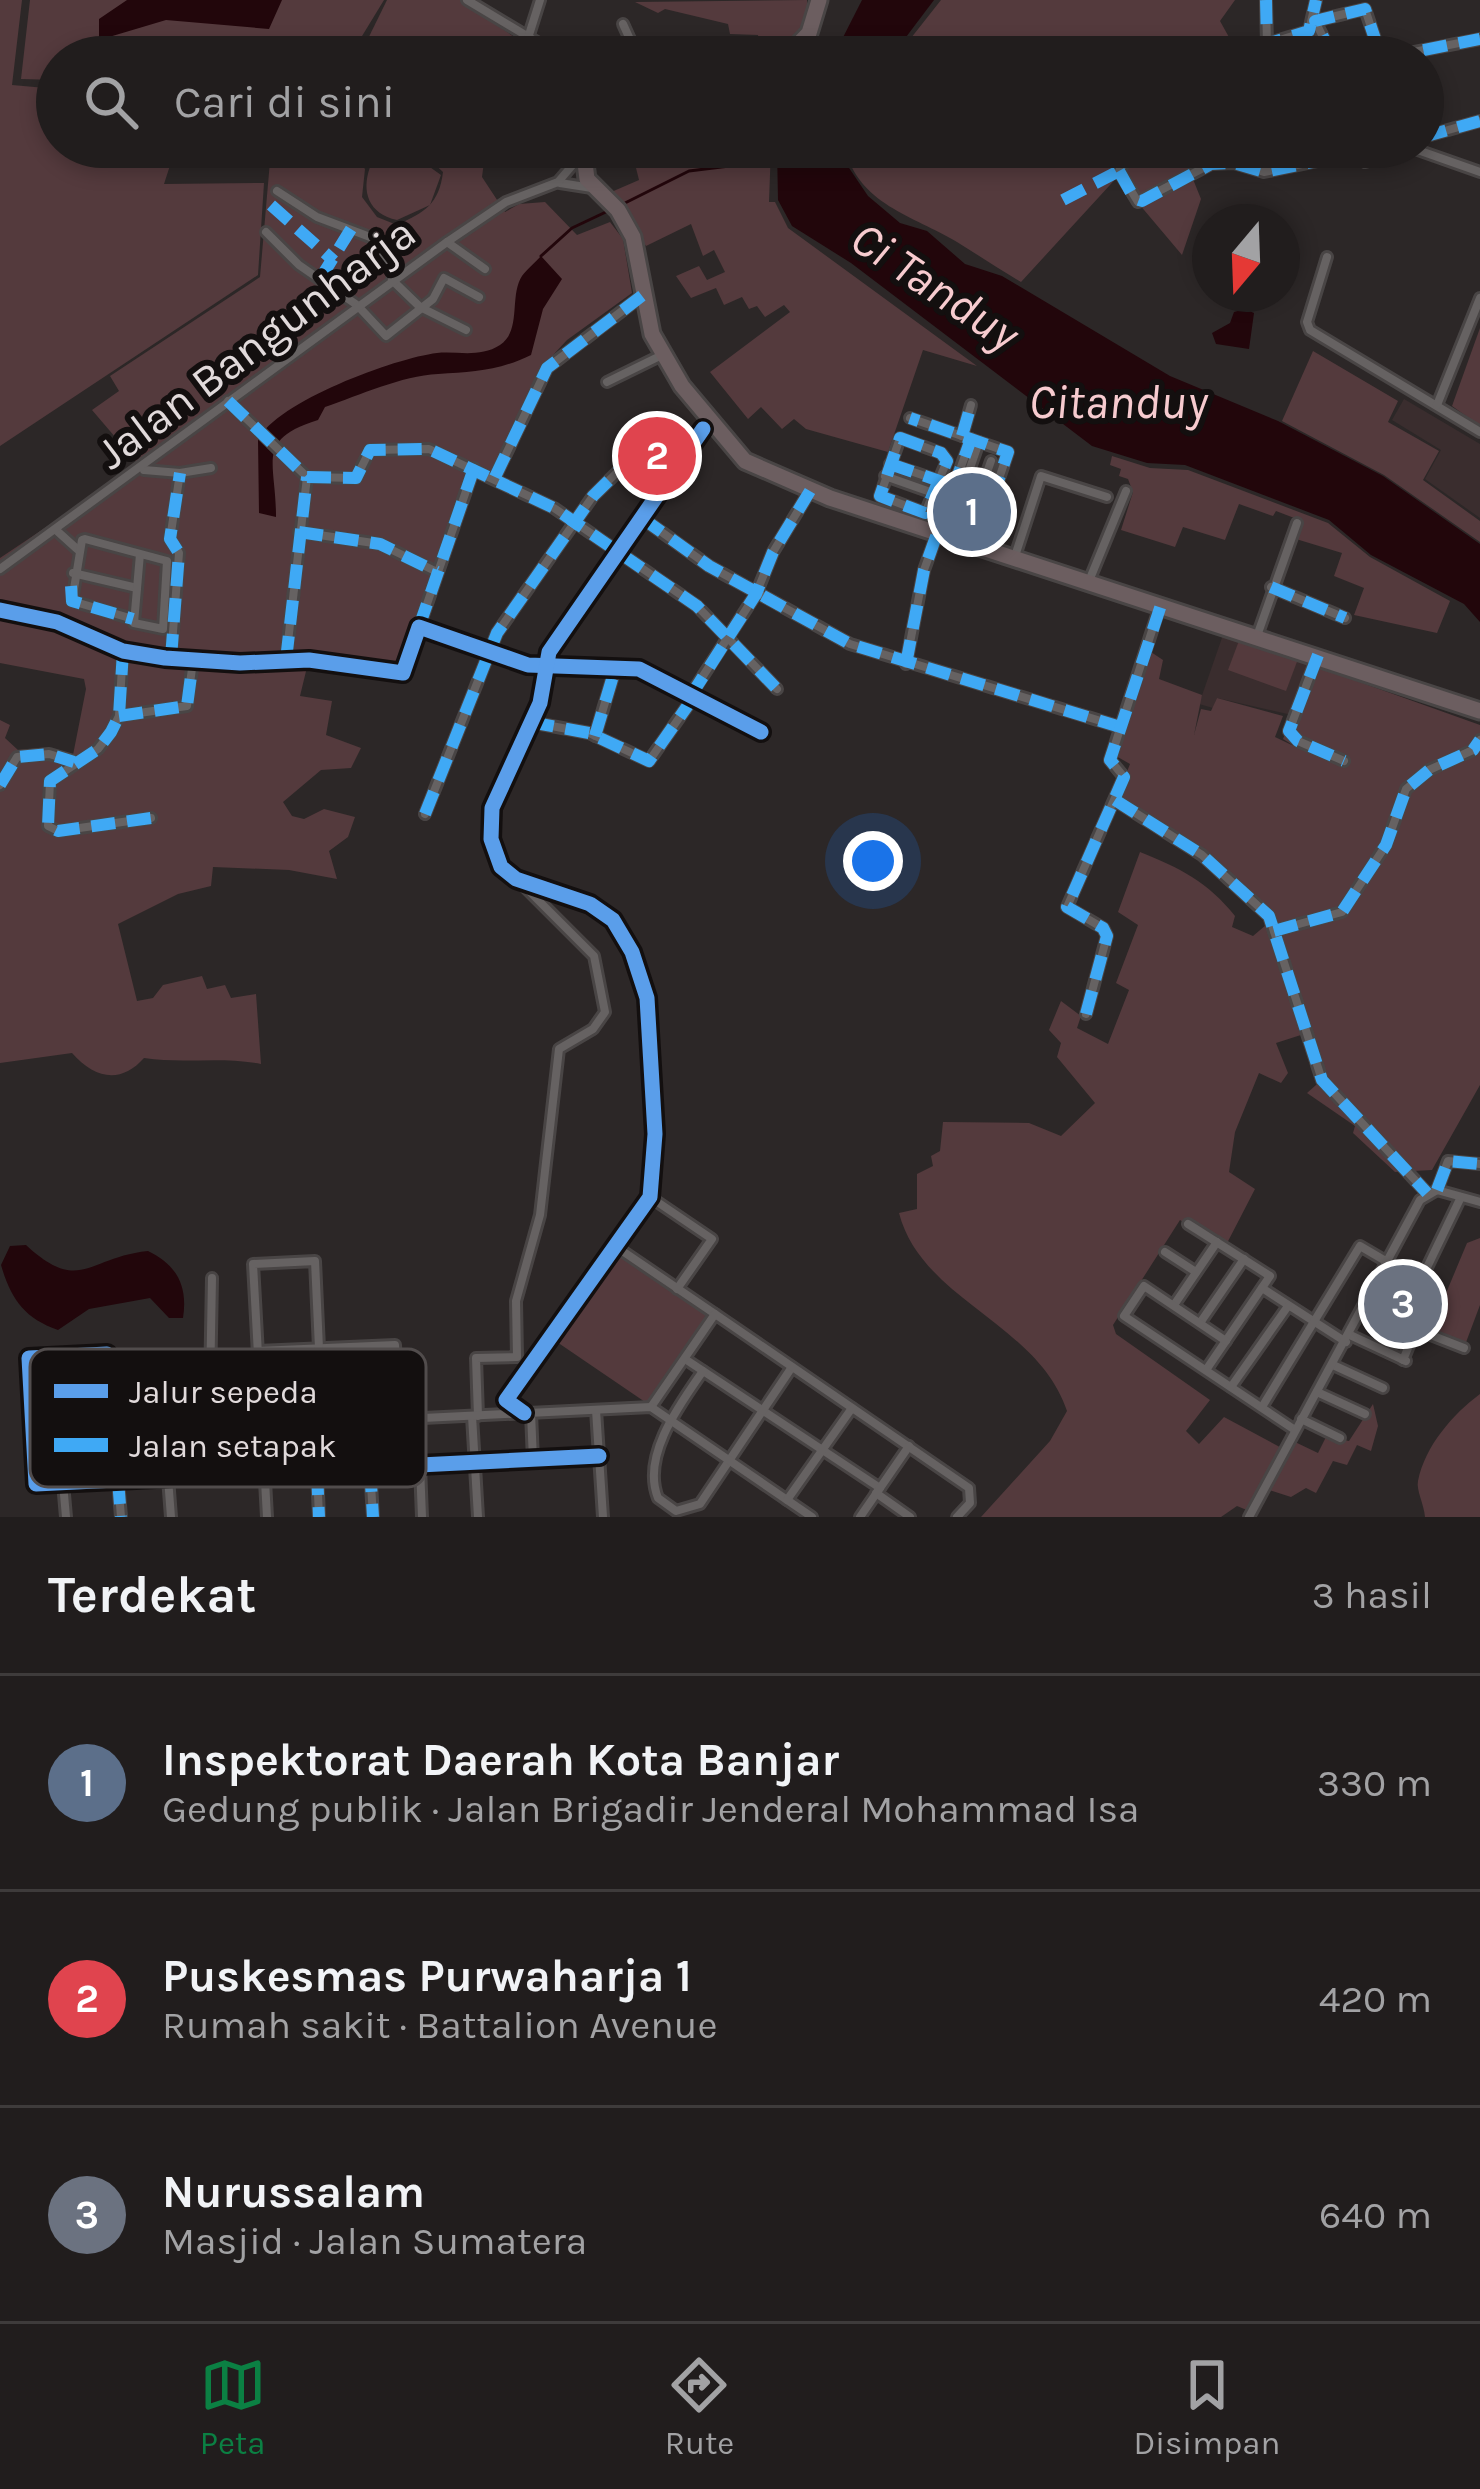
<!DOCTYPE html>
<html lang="id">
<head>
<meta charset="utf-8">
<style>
	:root { --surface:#211d1d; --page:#292626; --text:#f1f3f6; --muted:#a2a2a4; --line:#3e3b3b; --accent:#0b8043 }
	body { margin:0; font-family:Karla,sans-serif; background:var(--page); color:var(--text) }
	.compass { position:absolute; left:1192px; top:204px; width:108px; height:108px; border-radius:50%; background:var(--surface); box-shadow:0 6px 18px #0003; rotate:199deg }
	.you { position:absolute; left:873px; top:861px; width:42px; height:42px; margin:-30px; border:9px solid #fff; border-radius:50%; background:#1a73e8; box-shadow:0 0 0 18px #1a73e833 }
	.badge { display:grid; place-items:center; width:78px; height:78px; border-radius:50%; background:var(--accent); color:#fff; font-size:39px; font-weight:700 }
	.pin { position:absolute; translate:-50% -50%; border:6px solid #fff; box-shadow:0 3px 12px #0006 }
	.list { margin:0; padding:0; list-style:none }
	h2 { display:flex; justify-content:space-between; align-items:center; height:156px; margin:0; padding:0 48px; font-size:51px }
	h2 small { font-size:39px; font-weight:400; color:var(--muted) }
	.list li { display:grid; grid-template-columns:78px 1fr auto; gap:36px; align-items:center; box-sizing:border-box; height:216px; padding:0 48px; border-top:3px solid var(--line) }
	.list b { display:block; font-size:45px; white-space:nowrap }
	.list p { margin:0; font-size:39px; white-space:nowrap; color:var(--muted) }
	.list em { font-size:39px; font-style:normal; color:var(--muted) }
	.icon { flex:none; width:66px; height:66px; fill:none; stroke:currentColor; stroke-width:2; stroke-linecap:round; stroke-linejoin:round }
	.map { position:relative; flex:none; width:1480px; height:1517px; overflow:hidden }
	.search { position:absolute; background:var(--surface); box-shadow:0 6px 18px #0003; left:36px; right:36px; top:36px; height:132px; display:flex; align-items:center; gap:30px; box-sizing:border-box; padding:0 42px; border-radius:66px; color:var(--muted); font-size:45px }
	.sheet { height:804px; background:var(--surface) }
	nav { display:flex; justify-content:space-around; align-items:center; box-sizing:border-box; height:168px; border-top:3px solid var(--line); background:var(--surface); font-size:33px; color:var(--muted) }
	nav a { display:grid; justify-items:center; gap:6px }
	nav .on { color:var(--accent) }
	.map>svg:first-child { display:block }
	.built { fill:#3a2d2e }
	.green { fill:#543a3d }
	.water { fill:#22060b }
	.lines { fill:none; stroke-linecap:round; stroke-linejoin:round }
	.stream { stroke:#22060b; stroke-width:3 }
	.street-casing { stroke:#494545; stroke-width:14 }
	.highway-casing { stroke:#494545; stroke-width:21 }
	.street { stroke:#666262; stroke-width:8 }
	.highway { stroke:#6c5e60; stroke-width:15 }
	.quiet { stroke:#3fa9f5; stroke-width:12; stroke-dasharray:24 12; stroke-linecap:butt }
	.cycleway-casing { stroke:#130f0f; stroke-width:22 }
	.cycleway { stroke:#5a9eea; stroke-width:15 }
	.labels { text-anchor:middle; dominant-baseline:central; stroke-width:12; stroke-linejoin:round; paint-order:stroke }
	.street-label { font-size:45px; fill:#e1dadb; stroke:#130f0f }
	.water-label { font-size:48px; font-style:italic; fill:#f7cbcf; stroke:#130f0f }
	.key { fill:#130f0f; stroke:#514c4c; stroke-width:3 }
	.key-label { font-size:33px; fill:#e1dadb }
</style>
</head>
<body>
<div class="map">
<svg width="1480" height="1517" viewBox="0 0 1480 1517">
	<rect width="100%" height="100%" fill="#2c2727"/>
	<!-- built -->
	<g class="built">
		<path d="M1404 399 1480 444V518L1425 479 1441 450 1392 420Z"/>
		<path d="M1224 632 1315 659 1292 715 1217 698 1213 708 1199 704Z"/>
	</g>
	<!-- green -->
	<g class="green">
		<path d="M0 0H22L12 85 57 89V147H176L164 184 264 183 258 275 0 446Z"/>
		<path d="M30 0H384L359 41 355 57H57V80L21 79Z"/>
		<path d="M387 0H461L540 55 359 57Z"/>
		<path d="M807 0V20L774 57H761L758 35 730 34 728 24 665 9 658 13 635 2Z"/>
		<path d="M941 0H1235L1220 21 1240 57H896Z"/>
		<path d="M185 147H347L338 162 182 159Z"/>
		<path d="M354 147H413V155L441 175 430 205 397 220C369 214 361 192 370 167Z"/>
		<path d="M416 147H497L485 154 482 177 505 212 519 204 545 202 577 235 610 222 623 239 632 293 567 340 541 368 493 474 473 464 402 670 309 657 233 660 138 650 58 618 0 605V558L139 465 92 410 119 391 110 376 260 277 270 161 338 168 350 150 365 169 362 197 377 217 397 225C425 212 439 204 443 172Z"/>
		<path d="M718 147 724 156 771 147 769 202H775L788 228 977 366 923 350 888 452 806 429 794 419 782 429 761 407 748 419 710 372 790 312 784 305 765 317 757 306 749 309 742 297 724 305 716 288 691 298 676 276 699 266 707 280 725 272 714 250 703 256 691 224 646 246 609 193 639 180 631 148 669 149 672 159Z"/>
		<path d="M845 147H1180L1201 199 1182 255 1139 204 1121 173 1021 282C999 269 978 255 957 242 914 216 857 204 845 147Z"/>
		<path d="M1480 328V426L1452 406Z"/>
		<path d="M1313 351 1398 401 1388 422 1439 451 1423 480 1480 521V542L1384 475 1282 421Z"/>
		<path d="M1112 456 1150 468 1188 470 1328 523 1370 557 1450 601 1437 633 1354 615 1364 588 1334 576 1342 553 1296 539 1302 521 1276 511 1273 516 1239 504 1225 540 1183 527 1175 547 1121 530 1133 492 1128 479 1119 476 1121 469 1110 465Z"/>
		<path d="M0 618 60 628 111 652 150 659 235 667 308 663 300 696 332 701 326 735 361 748 351 768 321 770 283 802 292 816 304 819 324 809 355 817 348 837 329 851 337 879 289 870 213 867 211 886 178 894 118 924 137 1001 153 998 163 985 202 976 207 989 225 985 231 998 256 994 261 1064C221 1056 184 1064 144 1058 121 1084 95 1079 72 1053L0 1063V720L10 725 5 738 18 750 43 748 73 755 86 689 84 679 0 663Z"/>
		<path d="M1240 638 1298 659 1286 691 1228 670Z"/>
		<path d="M1148 650 1163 660 1159 679 1202 695 1194 735 1201 709 1211 711 1217 698 1283 716 1275 737 1298 748 1283 739 1312 665 1480 725V1085L1432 1170 1395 1172 1353 1133 1355 1126 1307 1093 1325 1077 1272 915 1205 852 1117 797 1130 764 1109 752Z"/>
		<path d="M1140 852C1180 868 1208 882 1235 916L1232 927 1253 936 1266 925 1304 1034 1276 1043 1288 1073 1281 1083 1259 1073 1235 1132 1229 1172 1255 1189 1224 1249 1180 1220 1113 1325 1116 1334 1210 1400 1186 1431 1199 1444 1224 1417 1289 1452 1295 1442 1318 1453 1326 1437 1349 1441 1373 1404 1378 1426 1371 1451 1357 1445 1347 1465 1333 1461 1316 1493 1306 1488 1291 1497 1266 1489 1254 1513 1237 1506 1221 1517H981L1050 1441 1067 1411C1037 1322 922 1301 899 1213L917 1209V1174L933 1166 931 1156 940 1151 943 1122 1029 1123 1061 1136 1095 1103 1057 1057 1061 1043 1049 1030 1061 1001 1081 1016 1077 1028 1108 1044 1129 990 1116 983 1138 925 1118 912Z"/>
		<path d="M1480 1238V1305L1465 1345 1437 1336 1447 1313 1444 1298 1467 1243Z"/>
		<path d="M614 1253 708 1316 648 1404 554 1340Z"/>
		<path d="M1480 1394V1517H1425C1424 1504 1416 1490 1418 1481 1425 1446 1453 1414 1480 1394Z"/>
	</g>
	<!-- water -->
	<g class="water">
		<path d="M127 0H282L269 29 166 20 99 40V19Z"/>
		<path d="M862 0H934L891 57H833Z"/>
		<path d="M777 147H842L845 162 868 196 900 223 927 231 965 264 1002 276 1170 376 1278 421 1383 476 1480 544V622L1464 604 1371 555 1329 520 1185 465 1147 463 1092 446 851 263 792 226 778 200Z"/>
		<path d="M541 256 562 279 543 309 531 355C498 371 473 372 438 374 401 376 360 395 325 407L318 420C255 440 276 460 276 517L259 513 258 440C276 402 395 358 437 353 458 351 480 358 500 345 522 330 509 296 522 276 527 269 535 263 541 256Z"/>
		<path d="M1245 309 1254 313 1249 349 1216 344 1212 333 1230 323 1234 312Z"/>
		<path d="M26 1245C80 1295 88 1257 148 1251 177 1265 188 1286 183 1318H169L150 1298 89 1309 58 1330C24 1318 11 1299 1 1265L10 1246Z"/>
	</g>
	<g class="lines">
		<!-- stream -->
		<g class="stream">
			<path d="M623 204 689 171 778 160"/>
			<path d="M541 256 572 228 608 211"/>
		</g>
		<!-- street casing -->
		<g class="street-casing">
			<g id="street">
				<path d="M467 0 562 57"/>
				<path d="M1266 0 1267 45"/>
				<path d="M623 24 638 57"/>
				<path d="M528 38 540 0"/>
				<path d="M1224 57 1309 31 1316 0"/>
				<path d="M1333 57 1315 21 1365 9 1381 57"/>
				<path d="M1388 57 1480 39"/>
				<path d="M1423 137 1480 121"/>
				<path d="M1135 147 1119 171 1138 202 1211 164 1234 163 1264 172 1385 147"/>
				<path d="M1365 162 1412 148 1480 172"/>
				<path d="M560 183 592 188"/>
				<path d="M277 191 317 217 378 240 374 253 399 275"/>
				<path d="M266 232 299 265 357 305 386 336 433 299 444 278 479 297"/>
				<path d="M447 242 485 269"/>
				<path d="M1327 257 1307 322 1310 330 1480 432"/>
				<path d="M392 280 420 307 466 330"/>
				<path d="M607 382 662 355"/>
				<path d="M228 401 307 477"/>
				<path d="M1437 405 1480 298"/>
				<path d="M962 436 971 405"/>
				<path d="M900 438 941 453 947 461 925 513 880 496Z"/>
				<path d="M890 464 992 499 1008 452 910 418"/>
				<path d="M144 470 180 473 211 468"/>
				<path d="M671 476 669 467 704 428"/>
				<path d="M885 476 936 494"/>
				<path d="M307 477 356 478 370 450 429 449 554 508 697 606 777 689"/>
				<path d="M495 477 547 368 643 295"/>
				<path d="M979 495 991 461"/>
				<path d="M642 518 709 566 850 644 1117 726"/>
				<path d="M56 530 77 549"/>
				<path d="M299 532 380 544 437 572"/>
				<path d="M947 535 979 442"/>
				<path d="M1015 556 1041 476 1107 497"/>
				<path d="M0 569 447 242 506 202 558 182 582 154"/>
				<path d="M73 573 137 588"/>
				<path d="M1089 581 1126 491"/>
				<path d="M1271 587 1345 618"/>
				<path d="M0 610 57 622 123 651 165 658 240 663 309 660 403 673 419 627 528 665 639 669 761 732"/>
				<path d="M133 619 72 601 82 540 85 539 167 561 163 629 134 623 140 554"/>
				<path d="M419 627 474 468"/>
				<path d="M1257 636 1297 523"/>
				<path d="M123 651 119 716 111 732 98 749 50 781 48 826 58 831 151 818"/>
				<path d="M1317 657 1289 731 1298 741 1344 761"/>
				<path d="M171 658 179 553 170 539 180 473"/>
				<path d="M286 659 307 477"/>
				<path d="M906 664 924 570 971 439"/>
				<path d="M690 696 756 594 773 552 810 491"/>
				<path d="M119 716 187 706 193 661"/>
				<path d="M530 722 589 733 649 761 693 698"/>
				<path d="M595 736 616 666"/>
				<path d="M0 785 17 757 49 754 73 761"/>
				<path d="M1115 800 1202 855 1269 916 1322 1080 1427 1193"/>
				<path d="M425 814 497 633 593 496 646 444"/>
				<path d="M1274 931 1342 912 1386 845 1406 789 1429 770 1473 750 1480 740"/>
				<path d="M1086 1014 1107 936 1103 928 1067 907 1124 777 1110 760 1160 606"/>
				<path d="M1437 1190 1448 1161 1480 1164"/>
				<path d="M650 1197 712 1239 677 1289"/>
				<path d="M1188 1224 1270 1276 1206 1370"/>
				<path d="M615 1246 715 1314"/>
				<path d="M1165 1252 1196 1272"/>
				<path d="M1384 1270 1418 1286 1461 1197"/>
				<path d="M212 1278 210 1388 218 1428"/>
				<path d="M1262 1288 1346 1342"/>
				<path d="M1174 1305 1217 1242"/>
				<path d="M1364 1309 1464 1348"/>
				<path d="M1200 1323 1244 1259"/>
				<path d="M1350 1335 1406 1361"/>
				<path d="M1226 1341 1144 1286 1124 1316 1295 1430"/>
				<path d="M258 1351 395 1345 399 1419"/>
				<path d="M685 1359 880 1488"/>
				<path d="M1403 1360 1416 1329"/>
				<path d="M1333 1365 1383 1388"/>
				<path d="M703 1371C680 1404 641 1456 658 1498L676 1511 700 1504 792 1367"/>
				<path d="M1231 1387 1288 1306"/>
				<path d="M1317 1392 1365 1414"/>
				<path d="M651 1407 715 1314 969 1488 970 1503 957 1517"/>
				<path d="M1262 1407 1360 1246 1389 1263"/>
				<path d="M596 1410 603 1517"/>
				<path d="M524 1413 506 1400 650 1197 655 1134 647 998 632 952 613 920 590 904 516 879 501 867 491 839 492 808 540 703 549 652 703 429"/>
				<path d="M531 1413 533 1460"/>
				<path d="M472 1416 478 1517"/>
				<path d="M478 1416 476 1358 517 1357 516 1301 540 1215 559 1049 593 1029 605 1012 594 956 522 884"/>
				<path d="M1301 1419 1340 1438"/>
				<path d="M143 1431 145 1479"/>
				<path d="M111 1433 107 1354 29 1358 36 1484 599 1456"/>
				<path d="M33 1437 651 1407 812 1517"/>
				<path d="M420 1466 422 1517"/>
				<path d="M370 1468 373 1517"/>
				<path d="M317 1471 319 1517"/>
				<path d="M168 1478 171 1517"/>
				<path d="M118 1480 121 1517"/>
				<path d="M63 1483 66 1517"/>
				<path d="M876 1493 910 1517"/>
				<path d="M787 1500 852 1408"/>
				<path d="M267 1517 253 1264 315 1261 319 1348"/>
				<path d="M860 1517 909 1446"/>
				<path d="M1249 1517 1420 1200 1437 1190 1480 1202"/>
			</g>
		</g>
		<!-- highway casing -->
		<g class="highway-casing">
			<g id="highway">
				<path d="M786 57 809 33 819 0"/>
				<path d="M583 147 587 179 618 210 633 237 652 334 682 386 745 461 830 498 1480 711"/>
			</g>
		</g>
		<!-- street -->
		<use href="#street" class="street"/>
		<!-- highway -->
		<use href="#highway" class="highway"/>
		<!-- quiet -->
		<g class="quiet">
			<path d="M1266 0 1267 45"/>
			<path d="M1224 57 1309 31 1316 0"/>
			<path d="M1333 57 1315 21 1365 9 1381 57"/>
			<path d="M1388 57 1480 39"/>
			<path d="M1423 137 1480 121"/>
			<path d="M1119 171 1134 198 1142 201 1211 164 1234 163 1264 172 1385 147"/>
			<path d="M1063 200 1119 171 1135 147"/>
			<path d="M271 205 334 261"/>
			<path d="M320 279 351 229"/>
			<path d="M228 401 307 477"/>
			<path d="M962 436 971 405"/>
			<path d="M900 438 941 453 947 461 925 513 880 496Z"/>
			<path d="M890 464 992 499 1008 452 910 418"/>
			<path d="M307 477 356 478 370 450 429 449 554 508 697 606 777 689"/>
			<path d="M495 477 547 368 643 295"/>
			<path d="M642 518 709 566 850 644 1117 726"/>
			<path d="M299 532 380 544 437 572"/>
			<path d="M71 586 72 601 133 619"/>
			<path d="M1271 587 1345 618"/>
			<path d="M419 627 474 468"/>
			<path d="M123 651 119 716 111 732 98 749 50 781 48 826 58 831 151 818"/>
			<path d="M1318 655 1289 731 1298 741 1344 761"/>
			<path d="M171 658 179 553 170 539 180 473"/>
			<path d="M286 660 307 477"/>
			<path d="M906 664 924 570 971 439"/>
			<path d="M690 697 756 594 773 552 810 491"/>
			<path d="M119 716 187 706 193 661"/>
			<path d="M530 722 589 733 649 761 693 698"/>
			<path d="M595 736 616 666"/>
			<path d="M0 785 17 757 49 754 74 762"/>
			<path d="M1115 800 1202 855 1269 916 1322 1080 1427 1193"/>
			<path d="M425 814 497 633 593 496 646 444"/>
			<path d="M1274 931 1342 912 1386 845 1406 789 1429 770 1473 750 1480 740"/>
			<path d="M1086 1014 1107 936 1103 928 1067 907 1124 777 1110 760 1161 605"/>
			<path d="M1437 1190 1448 1161 1480 1164"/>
			<path d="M370 1468 373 1517"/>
			<path d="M317 1471 319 1517"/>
			<path d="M118 1480 121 1517"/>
		</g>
		<!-- cycleway casing -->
		<g class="cycleway-casing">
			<g id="cycleway">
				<path d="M0 610 57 622 123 651 165 658 240 663 309 660 403 673 419 627 528 665 639 669 761 732"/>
				<path d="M524 1413 506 1400 650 1197 655 1134 647 998 632 952 613 920 590 904 516 879 501 867 491 839 492 808 540 703 549 652 703 429"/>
				<path d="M111 1433 107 1354 29 1358 36 1484 599 1456"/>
			</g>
		</g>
		<!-- cycleway -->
		<use href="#cycleway" class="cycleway"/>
	</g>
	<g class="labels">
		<!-- street labels -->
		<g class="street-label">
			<text transform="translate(256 343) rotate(-37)">Jalan Bangunharja</text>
		</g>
		<!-- water labels -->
		<g class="water-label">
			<text transform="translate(935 286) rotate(34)">Ci Tanduy</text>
			<text x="1118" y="402">Citanduy</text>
		</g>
	</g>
	<!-- legend -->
	<rect x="30" y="1349" width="396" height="138" rx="18" class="key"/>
	<rect x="54" y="1384" width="54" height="14" fill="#5a9eea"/>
	<rect x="54" y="1438" width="54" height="14" fill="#3fa9f5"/>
	<g class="key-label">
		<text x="129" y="1403">Jalur sepeda</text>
		<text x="129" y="1457">Jalan setapak</text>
	</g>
</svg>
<svg class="compass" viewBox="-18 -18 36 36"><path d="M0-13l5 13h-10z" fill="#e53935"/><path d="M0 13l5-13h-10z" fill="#a2a2a4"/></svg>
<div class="you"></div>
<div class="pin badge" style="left:972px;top:512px;background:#5c6f8a">1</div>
<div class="pin badge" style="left:657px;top:456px;background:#e0444e">2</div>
<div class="pin badge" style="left:1403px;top:1304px;background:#6b7280">3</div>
<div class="search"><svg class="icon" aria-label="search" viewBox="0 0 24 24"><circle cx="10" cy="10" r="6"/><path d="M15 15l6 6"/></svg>Cari di sini</div>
</div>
<section class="sheet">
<h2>Terdekat<small>3 hasil</small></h2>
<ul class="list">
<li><span class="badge" style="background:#5c6f8a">1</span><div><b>Inspektorat Daerah Kota Banjar</b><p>Gedung publik · Jalan Brigadir Jenderal Mohammad Isa</p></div><em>330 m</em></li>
<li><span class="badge" style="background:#e0444e">2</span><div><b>Puskesmas Purwaharja 1</b><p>Rumah sakit · Battalion Avenue</p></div><em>420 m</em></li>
<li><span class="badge" style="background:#6b7280">3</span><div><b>Nurussalam</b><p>Masjid · Jalan Sumatera</p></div><em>640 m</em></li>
</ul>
</section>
<nav>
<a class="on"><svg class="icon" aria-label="map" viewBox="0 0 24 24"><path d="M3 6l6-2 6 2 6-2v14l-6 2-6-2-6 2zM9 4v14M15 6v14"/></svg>Peta</a>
<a><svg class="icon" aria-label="directions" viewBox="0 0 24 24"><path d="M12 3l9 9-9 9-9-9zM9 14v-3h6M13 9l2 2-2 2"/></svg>Rute</a>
<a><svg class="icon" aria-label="saved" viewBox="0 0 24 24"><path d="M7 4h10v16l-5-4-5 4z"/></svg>Disimpan</a>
</nav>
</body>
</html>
